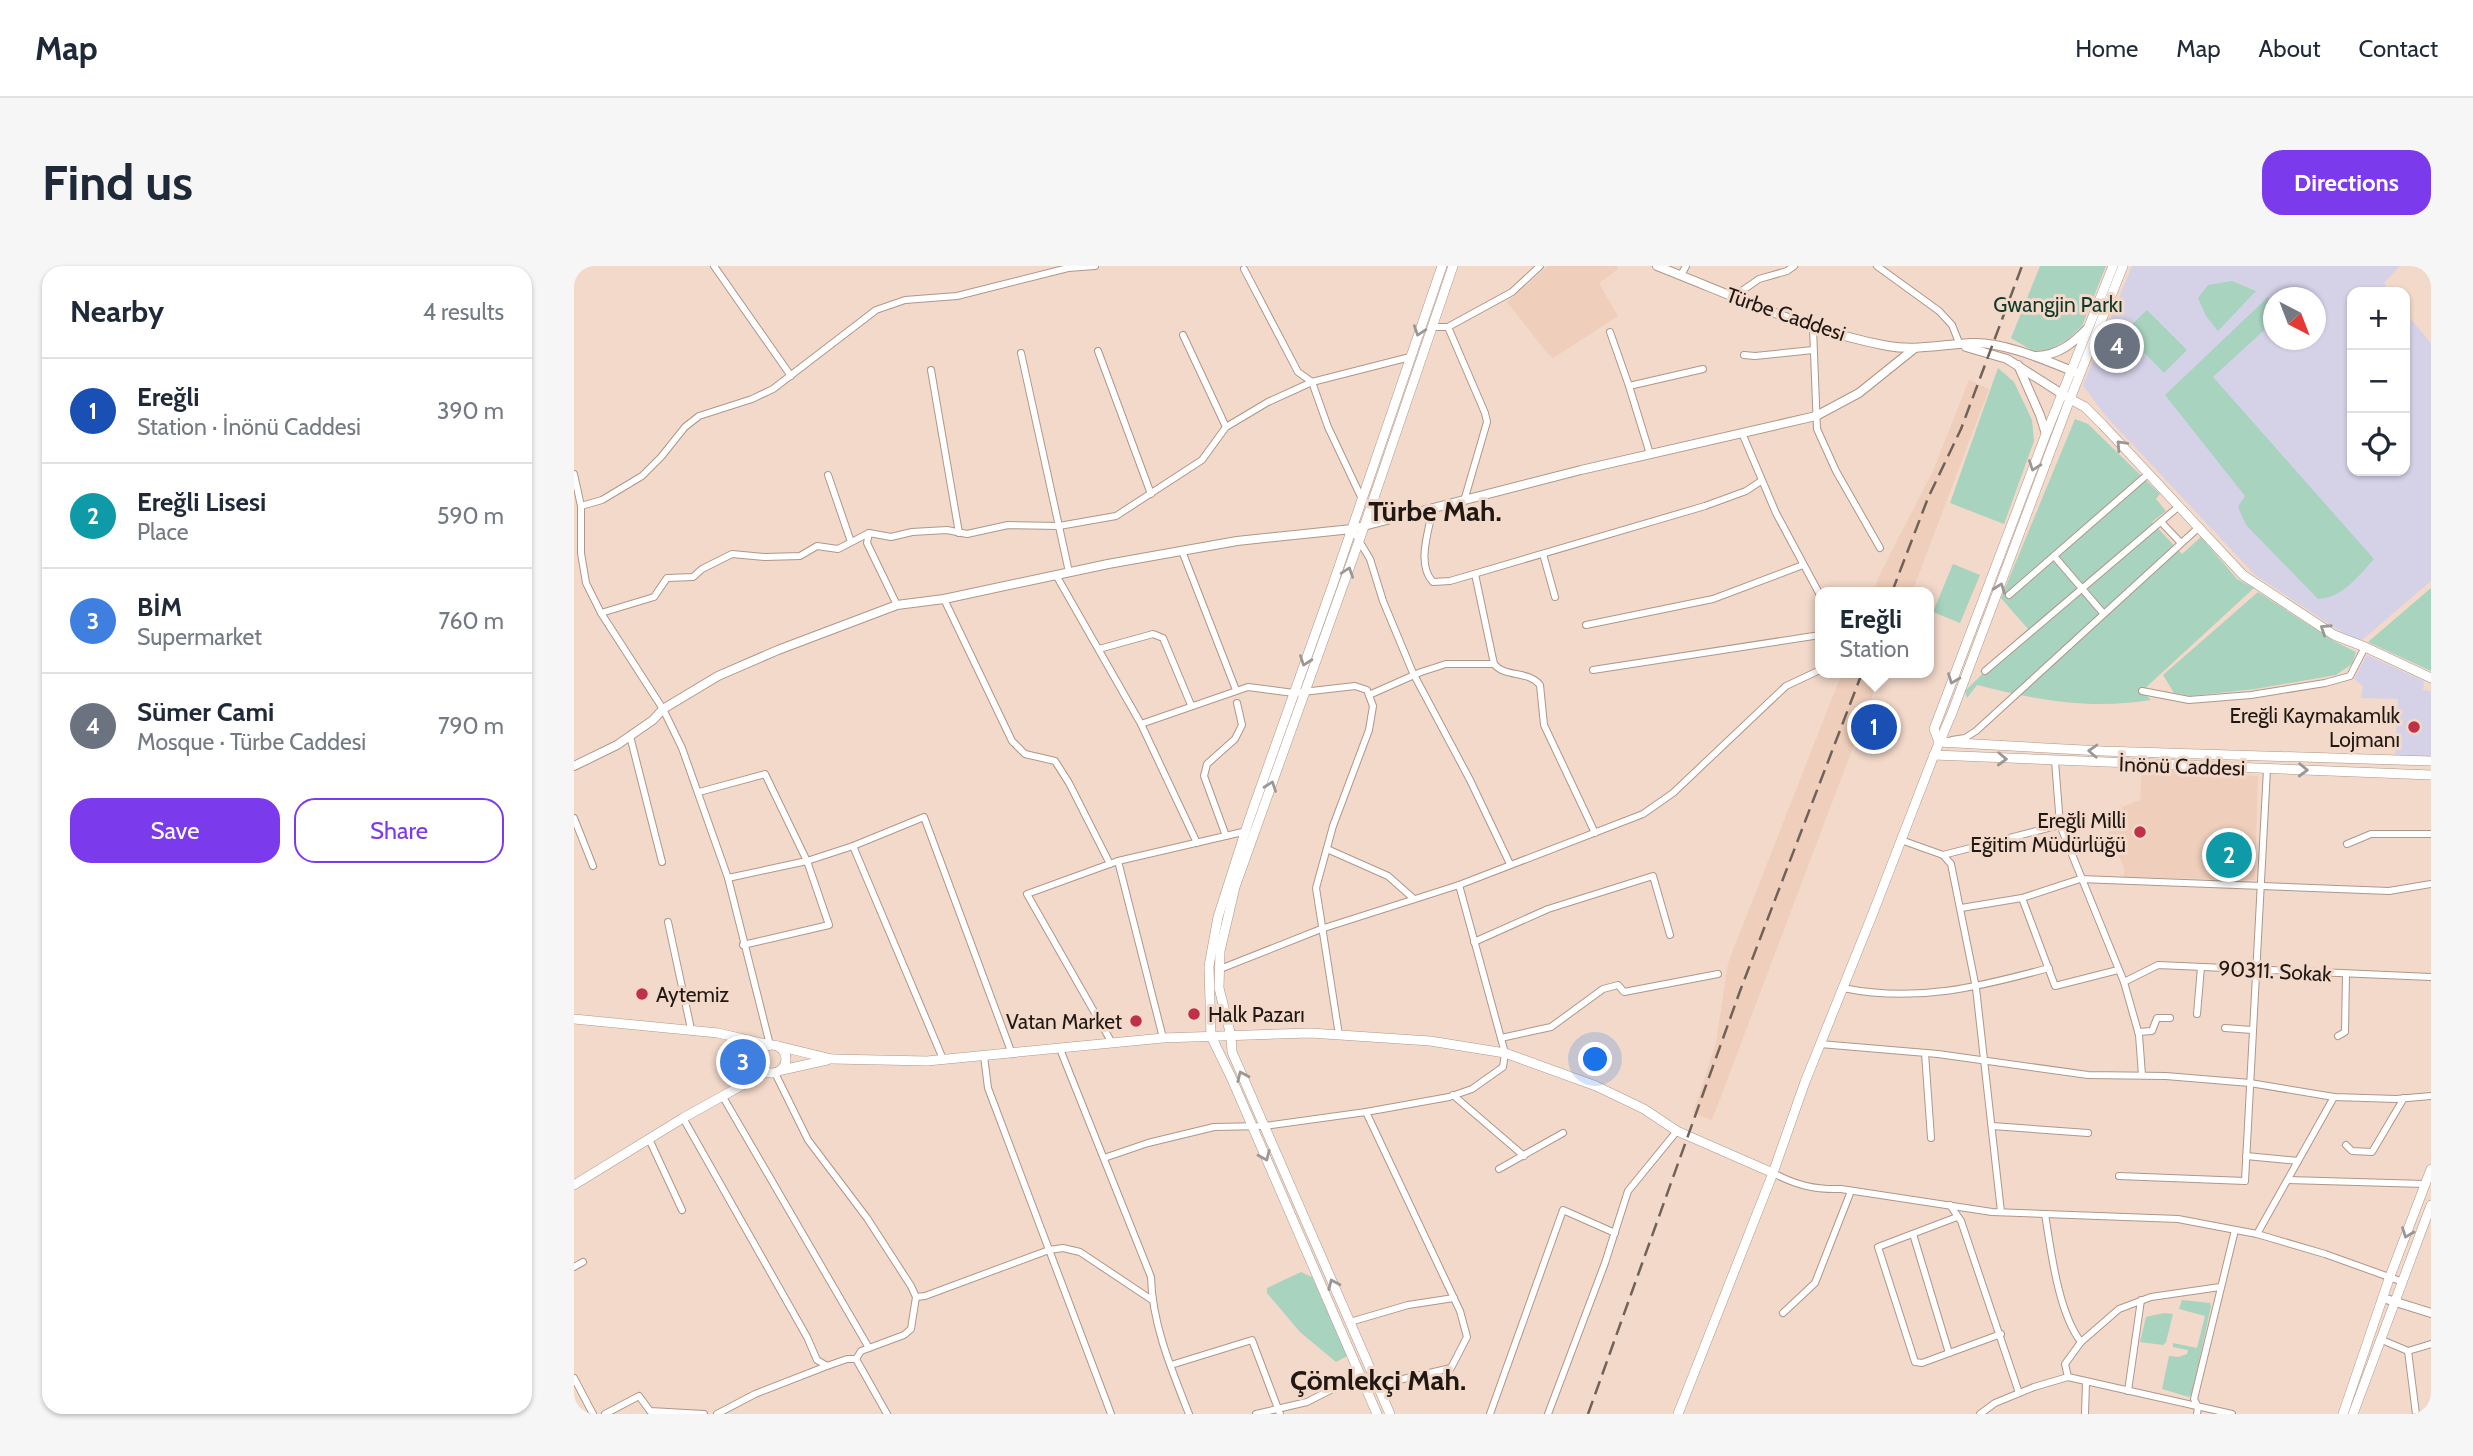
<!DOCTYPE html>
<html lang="en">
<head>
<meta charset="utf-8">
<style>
	:root { --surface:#fff; --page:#f6f6f7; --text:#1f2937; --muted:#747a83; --line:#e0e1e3; --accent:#7c3aed }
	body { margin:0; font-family:Cabin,sans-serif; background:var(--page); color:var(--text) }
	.controls { position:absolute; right:21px; top:21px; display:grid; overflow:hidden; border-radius:14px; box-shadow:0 2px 5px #0004 }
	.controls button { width:63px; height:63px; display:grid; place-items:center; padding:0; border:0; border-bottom:2px solid var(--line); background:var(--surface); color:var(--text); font:35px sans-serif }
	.compass { position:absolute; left:1689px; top:21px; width:63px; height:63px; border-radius:50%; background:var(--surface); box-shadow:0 2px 5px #0004; rotate:138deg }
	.you { position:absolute; left:1022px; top:794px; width:24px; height:24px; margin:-18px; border:5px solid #fff; border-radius:50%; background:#1a73e8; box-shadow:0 0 0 10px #1a73e833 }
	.badge { display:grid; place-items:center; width:46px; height:46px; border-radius:50%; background:var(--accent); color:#fff; font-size:23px; font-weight:700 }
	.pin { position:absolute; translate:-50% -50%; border:4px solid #fff; box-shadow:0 2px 7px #0006 }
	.popup { position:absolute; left:1241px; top:321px; width:119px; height:91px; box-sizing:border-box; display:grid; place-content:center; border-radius:14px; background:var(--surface); filter:drop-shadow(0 2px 5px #0005); font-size:23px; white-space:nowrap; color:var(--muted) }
	.popup b { font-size:26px; color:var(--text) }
	.popup::after { content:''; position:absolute; left:50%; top:100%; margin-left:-14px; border:14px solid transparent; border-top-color:var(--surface) }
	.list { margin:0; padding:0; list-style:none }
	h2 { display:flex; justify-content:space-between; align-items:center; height:91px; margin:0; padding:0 28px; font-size:30px }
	h2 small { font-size:23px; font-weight:400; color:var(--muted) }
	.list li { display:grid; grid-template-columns:46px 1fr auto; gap:21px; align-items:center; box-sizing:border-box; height:105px; padding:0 28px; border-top:2px solid var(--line) }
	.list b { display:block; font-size:26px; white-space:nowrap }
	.list p { margin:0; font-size:23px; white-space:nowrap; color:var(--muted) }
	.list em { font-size:23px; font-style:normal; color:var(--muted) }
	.actions { display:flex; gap:14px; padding:21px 28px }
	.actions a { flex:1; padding:16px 0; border:2px solid var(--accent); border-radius:21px; text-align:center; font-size:24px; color:var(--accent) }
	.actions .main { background:var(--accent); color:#fff }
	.icon { flex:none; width:38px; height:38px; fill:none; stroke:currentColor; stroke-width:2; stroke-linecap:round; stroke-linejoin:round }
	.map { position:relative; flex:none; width:1857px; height:1148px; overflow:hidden; border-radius:21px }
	header { display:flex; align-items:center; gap:42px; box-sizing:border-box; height:98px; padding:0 35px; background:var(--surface); border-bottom:2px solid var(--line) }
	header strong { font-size:33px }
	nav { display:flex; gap:38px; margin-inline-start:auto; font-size:24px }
	.intro { display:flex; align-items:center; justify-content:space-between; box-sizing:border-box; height:168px; padding:0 42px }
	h1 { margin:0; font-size:49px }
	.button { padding:18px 32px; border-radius:21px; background:var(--accent); color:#fff; font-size:24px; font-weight:700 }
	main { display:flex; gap:42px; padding:0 42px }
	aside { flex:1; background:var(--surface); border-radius:21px; box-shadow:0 2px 5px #0004 }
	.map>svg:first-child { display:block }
	.commercial { fill:#d5d2e8; fill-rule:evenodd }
	.built { fill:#efcebb }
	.green { fill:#a8d3bf }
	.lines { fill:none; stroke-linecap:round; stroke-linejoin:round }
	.minor-casing { stroke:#af9789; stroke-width:8 }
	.tertiary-casing { stroke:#af9789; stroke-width:10 }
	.secondary-casing { stroke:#af9789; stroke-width:10 }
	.minor { stroke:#fff; stroke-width:6 }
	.tertiary { stroke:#fff; stroke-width:8 }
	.secondary { stroke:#fff; stroke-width:9 }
	.rail { stroke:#716259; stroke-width:2.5; stroke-dasharray:14 7; stroke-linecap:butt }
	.oneway { stroke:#9b9795 }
	.poi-dot { fill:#c03049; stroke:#f2d9ca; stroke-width:2.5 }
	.labels { text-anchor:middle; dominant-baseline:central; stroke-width:6; stroke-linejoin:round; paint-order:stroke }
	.park-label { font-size:21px; fill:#0f3a2a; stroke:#f2d9ca }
	.street-label { font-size:21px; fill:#211813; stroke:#f2d9ca }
	.poi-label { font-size:21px; fill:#211813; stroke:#f2d9ca; text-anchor:end }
	.district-label { font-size:28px; font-weight:bold; fill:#211813; stroke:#f2d9ca }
</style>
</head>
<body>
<header>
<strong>Map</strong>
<nav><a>Home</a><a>Map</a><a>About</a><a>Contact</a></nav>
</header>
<div class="intro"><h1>Find us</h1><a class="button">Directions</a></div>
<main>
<aside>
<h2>Nearby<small>4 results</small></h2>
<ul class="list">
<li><span class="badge" style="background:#1a4fb4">1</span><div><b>Ereğli</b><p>Station · İnönü Caddesi</p></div><em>390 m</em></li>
<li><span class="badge" style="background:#0f9aa8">2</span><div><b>Ereğli Lisesi</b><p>Place</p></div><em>590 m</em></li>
<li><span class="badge" style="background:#3f7fe0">3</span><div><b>BİM</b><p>Supermarket</p></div><em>760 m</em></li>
<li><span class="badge" style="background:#6b7280">4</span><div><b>Sümer Cami</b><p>Mosque · Türbe Caddesi</p></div><em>790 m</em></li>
</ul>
<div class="actions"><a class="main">Save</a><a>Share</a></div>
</aside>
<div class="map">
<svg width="1857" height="1148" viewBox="0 0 1857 1148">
	<rect width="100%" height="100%" fill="#f2d9ca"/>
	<!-- commercial -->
	<g class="commercial">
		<path d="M1558 0H1826L1810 17 1816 26H1778V205H1831V46L1857 77V315L1787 375 1772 369 1681 309 1530 148 1509 119ZM1700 32H1742V74H1700Z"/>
		<path d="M1793 389 1850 415 1849 424 1857 425V491L1821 489 1824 433 1787 432 1789 420 1780 413Z"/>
	</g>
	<!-- built -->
	<g class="built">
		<path d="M974 0H1043L1044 3 1025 17 1044 50 979 92 974 88 933 36Z"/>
		<path d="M1395 114 1415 123 1338 326H1299L1308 304 1359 205Z"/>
		<path d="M1268 407H1307L1138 854 1119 847 1142 777 1154 697Z"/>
		<path d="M1568 502 1684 510 1681 614 1550 611V601L1534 566 1549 558 1548 541 1566 534Z"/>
	</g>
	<!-- green -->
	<g class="green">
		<path d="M1466 0H1532L1508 60 1494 73 1475 84 1459 85 1437 72Z"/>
		<path d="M1658 15 1682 25 1644 65 1632 50 1624 32 1634 19Z"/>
		<path d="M1694 31 1699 36V56L1639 111 1800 293C1785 310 1768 332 1744 333L1672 259 1664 241 1671 230 1591 129Z"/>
		<path d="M1573 44 1613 84 1590 107 1550 66Z"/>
		<path d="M1424 102 1440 116 1458 154 1460 175 1430 258 1376 237Z"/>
		<path d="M1501 153 1514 158 1586 228 1582 233 1592 245 1578 256 1608 288 1627 271 1663 313 1680 322 1568 425 1577 434C1515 444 1463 434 1403 419L1393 432 1391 425 1454 363 1427 332Z"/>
		<path d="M1379 298 1406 309 1386 357 1359 346Z"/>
		<path d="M1857 322V405L1794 376Z"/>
		<path d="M1684 326 1760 375 1782 386 1778 398 1762 409 1681 423 1617 430 1600 427 1589 409Z"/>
		<path d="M727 1006 738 1011 773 1090 762 1096 726 1066 693 1027V1022Z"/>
		<path d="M1608 1034 1636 1037 1637 1040 1618 1127 1615 1131 1588 1123 1595 1090 1604 1091 1613 1088 1614 1084 1599 1081V1077L1623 1082 1631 1050 1605 1043Z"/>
		<path d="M1590 1047 1599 1048 1592 1076 1589 1079 1566 1076 1572 1051Z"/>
	</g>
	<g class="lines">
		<!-- minor casing -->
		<g class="minor-casing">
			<g id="minor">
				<path d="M140 0 217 110"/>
				<path d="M1303 0 1365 45 1378 59 1386 79"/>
				<path d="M670 3 724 106 738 116 754 161 788 233"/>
				<path d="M1107 9 1112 0"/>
				<path d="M1159 31 1185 13 1213 5 1220 0"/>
				<path d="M858 61H874L938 26 966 0"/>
				<path d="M874 61 911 147 913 156 890 235"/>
				<path d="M1239 62 1243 163 1262 205 1306 282"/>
				<path d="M1036 66 1055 120"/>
				<path d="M609 69 652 161"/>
				<path d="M524 85 577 228"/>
				<path d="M447 87 495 306"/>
				<path d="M1170 89 1181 90 1239 84"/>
				<path d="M357 104 385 267"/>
				<path d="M1168 167 1202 247 1246 329"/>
				<path d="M1076 188 1055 120 1129 103"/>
				<path d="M0 208 7 240"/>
				<path d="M254 209 277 276"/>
				<path d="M859 242C855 264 842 298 859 316L876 315 1131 240 1172 225 1187 215"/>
				<path d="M1587 256 1607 277"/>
				<path d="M778 263 796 293 809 335 839 407 896 514 936 598"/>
				<path d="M295 267 293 277 323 339"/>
				<path d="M608 285 662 424"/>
				<path d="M969 288 981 331"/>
				<path d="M1480 290 1529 347"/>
				<path d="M901 308 920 398C931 412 954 404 966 419L970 459 1021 567"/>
				<path d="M482 309 567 458 623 577"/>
				<path d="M1435 329 1574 208"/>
				<path d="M370 333 438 475 451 488 481 495 495 517 536 598"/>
				<path d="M27 347 80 331 93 312 119 311 128 303 158 288 191 291 226 290 243 280 264 283 295 267 317 271 338 266 373 264 393 268 434 259 485 260 542 250 628 194 652 161 694 136 738 116 836 91"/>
				<path d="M1012 359 1139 333 1229 299"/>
				<path d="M525 383 579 368 589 372 617 439"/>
				<path d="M1019 404 1246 369"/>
				<path d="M1411 405 1604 241"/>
				<path d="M1568 425 1615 434 1677 429 1751 417 1776 410 1791 381"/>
				<path d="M795 429 847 406 872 398H920"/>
				<path d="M567 458 674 421 720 427 781 420 793 424 799 440 795 464 759 560 742 622 765 769"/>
				<path d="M56 470 88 596"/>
				<path d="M1378 474 1391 472 1402 465 1624 262"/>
				<path d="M1481 495 1486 559 1550 716 1565 769 1568 809"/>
				<path d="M125 526 191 508 233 595 255 659 169 679"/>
				<path d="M0 552 19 600"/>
				<path d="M652 570 630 510 633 498 661 473 668 459 663 437"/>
				<path d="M1327 574 1369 589 1377 598 1402 722 1427 946"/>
				<path d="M1773 578 1797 568H1857"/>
				<path d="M279 580 369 793"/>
				<path d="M753 583 814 610 840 633"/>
				<path d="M1369 589 1486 559"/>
				<path d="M544 595 589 772"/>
				<path d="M154 612 233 595 279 580 350 551 438 788"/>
				<path d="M1448 632 1481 720 1544 704"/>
				<path d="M1387 642 1448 632 1506 613 1815 625 1857 618"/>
				<path d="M94 656 117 763"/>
				<path d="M900 676 974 643 1079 610 1096 669"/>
				<path d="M646 703 747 663 885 619 1069 548 1099 527 1212 420 1246 404"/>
				<path d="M1550 716 1584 699 1857 711"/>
				<path d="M1269 722C1342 737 1405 721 1475 702"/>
				<path d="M1623 748 1627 701"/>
				<path d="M1651 762 1678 764"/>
				<path d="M1564 766 1578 765 1583 752H1596"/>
				<path d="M1764 770 1771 766 1772 708"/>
				<path d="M927 772 977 761 1029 723 1044 719 1050 726 1144 708"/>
				<path d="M538 777 453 628 544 595 673 565"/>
				<path d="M1246 778 1364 788 1514 809 1592 810 1676 817 1760 831 1822 833 1857 830"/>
				<path d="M196 779 154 612 108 482 89 443 27 347 12 317 7 287V240L28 234 68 210 87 191 111 161 125 150 178 133 199 123 302 44 331 34 383 30 494 2 521 0"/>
				<path d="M486 783 577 1011C578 1058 598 1105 615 1148"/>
				<path d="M1351 787 1357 872"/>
				<path d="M410 790 414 822 537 1148"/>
				<path d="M201 807 234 874 293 952 337 1020 342 1031 337 1063 330 1069 287 1085 282 1093 313 1148"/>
				<path d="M879 829 950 890"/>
				<path d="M149 831 295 1082"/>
				<path d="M792 846 886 1045 893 1071 877 1102 803 1119"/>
				<path d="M109 852 233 1071 243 1094 253 1100 273 1093H282"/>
				<path d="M1418 860 1514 867"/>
				<path d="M75 873 108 944"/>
				<path d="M1772 879 1778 885 1798 886 1830 832"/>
				<path d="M1672 890 1724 895"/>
				<path d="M530 892 574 877 640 861 691 860 792 846 875 831 898 823 929 801 931 787 885 619"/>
				<path d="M925 903 989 867"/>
				<path d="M1199 907C1222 919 1241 924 1267 923L1418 946 1471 948C1477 985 1484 1046 1507 1076L1545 1043 1577 1031 1646 1021"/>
				<path d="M1545 910 1671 915 1693 503"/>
				<path d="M1714 914 1851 918"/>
				<path d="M1376 939 1387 955 1445 1127"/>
				<path d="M1471 948 1604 953 1683 968 1751 988 1829 1016"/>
				<path d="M1383 951 1304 981 1341 1096 1348 1097 1427 1068"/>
				<path d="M1339 968 1375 1087"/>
				<path d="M1683 968 1760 831"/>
				<path d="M0 1001 9 996"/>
				<path d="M342 1031 351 1030 475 984 489 982 506 986 578 1034"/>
				<path d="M1209 1047 1241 1017 1277 925"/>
				<path d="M776 1056 834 1039 880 1032"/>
				<path d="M1808 1074 1834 1085 1857 1078"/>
				<path d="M1834 1085 1842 1148"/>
				<path d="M597 1099 678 1074 706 1148"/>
				<path d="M1494 1111 1491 1098 1507 1076"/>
				<path d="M0 1112 19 1148"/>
				<path d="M1554 1125 1567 1034"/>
				<path d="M31 1148 65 1130 76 1145 130 1148"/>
				<path d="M143 1148 181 1128 253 1100"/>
				<path d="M682 1148 733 1136 786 1109"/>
				<path d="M916 1148 989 944 1041 967"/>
				<path d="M974 1148 1031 997 1054 925 1103 865"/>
				<path d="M1406 1148 1421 1137 1460 1121 1494 1111 1658 1148"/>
				<path d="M1511 1148 1512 1116"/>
				<path d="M1623 1148 1624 1141 1620 1133 1661 964"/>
			</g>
		</g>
		<!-- tertiary casing -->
		<g class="tertiary-casing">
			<g id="tertiary">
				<path d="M1083 0C1160 30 1233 65 1314 80 1342 85 1371 78 1399 77 1432 76 1475 96 1506 108"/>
				<path d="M1392 81 1433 93 1496 133"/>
				<path d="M1463 90C1485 89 1499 77 1514 62"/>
				<path d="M1444 99 1466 149 1472 168"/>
				<path d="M0 500 43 479 79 454 89 443 144 410 204 384 323 339 370 333 534 298 663 275 778 263 1007 204 1242 150 1285 127 1341 82"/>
				<path d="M1809 1032 1857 1047"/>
			</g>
		</g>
		<!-- secondary casing -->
		<g class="secondary-casing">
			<g id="secondary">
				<path d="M1496 133 1511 141 1528 158 1669 309 1760 369 1791 381 1857 412"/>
				<path d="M1365 476 1360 463 1472 168 1539 0"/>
				<path d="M1365 476 1528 485 1857 495"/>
				<path d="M1360 489 1857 509"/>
				<path d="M0 753 144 767 196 779"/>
				<circle cx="198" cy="793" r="14"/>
				<path d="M204 780 258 793 353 795 589 772 736 767 856 775 931 787 1022 820 1070 843 1103 865 1199 907"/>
				<path d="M208 804 253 794"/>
				<path d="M0 919 109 852 192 806"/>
				<path d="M803 1148 657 811 637 770 635 700 644 651 675 554 759 318 868 0"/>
				<path d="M816 1148 658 786 657 770 645 722 646 685 661 621 791 258 879 0"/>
				<path d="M1104 1148 1199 907 1231 816 1299 647 1360 489 1378 447 1496 133 1549 0"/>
				<path d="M1769 1148 1815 1013 1857 903"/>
				<path d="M1779 1148 1857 939"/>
			</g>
		</g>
		<!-- minor -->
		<use href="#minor" class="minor"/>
		<!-- tertiary -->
		<use href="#tertiary" class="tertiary"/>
		<!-- secondary -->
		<use href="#secondary" class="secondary"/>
		<!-- rail -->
		<g class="rail">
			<path d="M1318 326 1354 232 1387 163 1448 0"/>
			<path d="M1014 1148 1166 725 1288 407"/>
		</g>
	</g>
	<!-- one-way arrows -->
	<defs><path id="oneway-chevron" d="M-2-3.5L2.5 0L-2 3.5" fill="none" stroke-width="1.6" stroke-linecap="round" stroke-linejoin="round" transform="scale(1.75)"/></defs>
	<g class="oneway">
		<use href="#oneway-chevron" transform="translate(845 65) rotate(109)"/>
		<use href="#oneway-chevron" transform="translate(1547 179) rotate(-133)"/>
		<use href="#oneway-chevron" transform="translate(1460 200) rotate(110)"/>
		<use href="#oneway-chevron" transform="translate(774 306) rotate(-71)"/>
		<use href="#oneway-chevron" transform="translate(1426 322) rotate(-70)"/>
		<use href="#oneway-chevron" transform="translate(1751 363) rotate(-147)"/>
		<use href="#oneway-chevron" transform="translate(731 395) rotate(110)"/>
		<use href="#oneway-chevron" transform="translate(1379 413) rotate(111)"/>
		<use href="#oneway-chevron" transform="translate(1519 485) rotate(-177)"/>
		<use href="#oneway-chevron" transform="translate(1428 493) rotate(2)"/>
		<use href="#oneway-chevron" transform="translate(1729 504) rotate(2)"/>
		<use href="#oneway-chevron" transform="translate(697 520) rotate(-70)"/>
		<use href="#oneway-chevron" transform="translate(668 810) rotate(-114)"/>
		<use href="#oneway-chevron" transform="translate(691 890) rotate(67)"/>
		<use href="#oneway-chevron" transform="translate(1833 967) rotate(111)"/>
		<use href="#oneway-chevron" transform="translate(759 1018) rotate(-114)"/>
	</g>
	<!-- markers -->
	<g class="poi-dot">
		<circle cx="1840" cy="461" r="7"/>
		<circle cx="1566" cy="566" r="7"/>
		<circle cx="68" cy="728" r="7"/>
		<circle cx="620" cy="748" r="7"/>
		<circle cx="562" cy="755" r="7"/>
	</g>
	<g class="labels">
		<!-- park labels -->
		<g class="park-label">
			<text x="1484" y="38">Gwangjin Parkı</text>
		</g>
		<!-- street labels -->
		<g class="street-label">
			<text transform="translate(1212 48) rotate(19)">Türbe Caddesi</text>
			<text transform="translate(1608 500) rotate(2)">İnönü Caddesi</text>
			<text transform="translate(1701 705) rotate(3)">90311. Sokak</text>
		</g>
		<!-- poi labels -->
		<g class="poi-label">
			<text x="1826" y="449">Ereğli Kaymakamlık<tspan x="1826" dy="24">Lojmanı</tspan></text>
			<text x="1552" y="554">Ereğli Milli<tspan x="1552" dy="24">Eğitim Müdürlüğü</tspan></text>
			<text x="82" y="728" text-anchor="start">Aytemiz</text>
			<text x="634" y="748" text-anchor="start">Halk Pazarı</text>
			<text x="548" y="755">Vatan Market</text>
		</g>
		<!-- district labels -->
		<g class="district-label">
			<text x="861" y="245">Türbe Mah.</text>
			<text x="804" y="1114">Çömlekçi Mah.</text>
		</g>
	</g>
</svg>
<div class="controls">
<button>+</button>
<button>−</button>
<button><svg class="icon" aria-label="locate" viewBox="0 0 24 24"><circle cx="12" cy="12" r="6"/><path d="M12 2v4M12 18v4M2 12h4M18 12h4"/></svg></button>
</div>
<svg class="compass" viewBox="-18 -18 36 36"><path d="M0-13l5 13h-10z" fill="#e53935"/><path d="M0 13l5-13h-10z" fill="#747a83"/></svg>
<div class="you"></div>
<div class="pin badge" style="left:1300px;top:461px;background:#1a4fb4">1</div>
<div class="popup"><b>Ereğli</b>Station</div>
<div class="pin badge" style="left:1655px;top:589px;background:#0f9aa8">2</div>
<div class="pin badge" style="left:169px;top:796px;background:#3f7fe0">3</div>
<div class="pin badge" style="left:1543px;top:80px;background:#6b7280">4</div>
</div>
</main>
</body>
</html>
